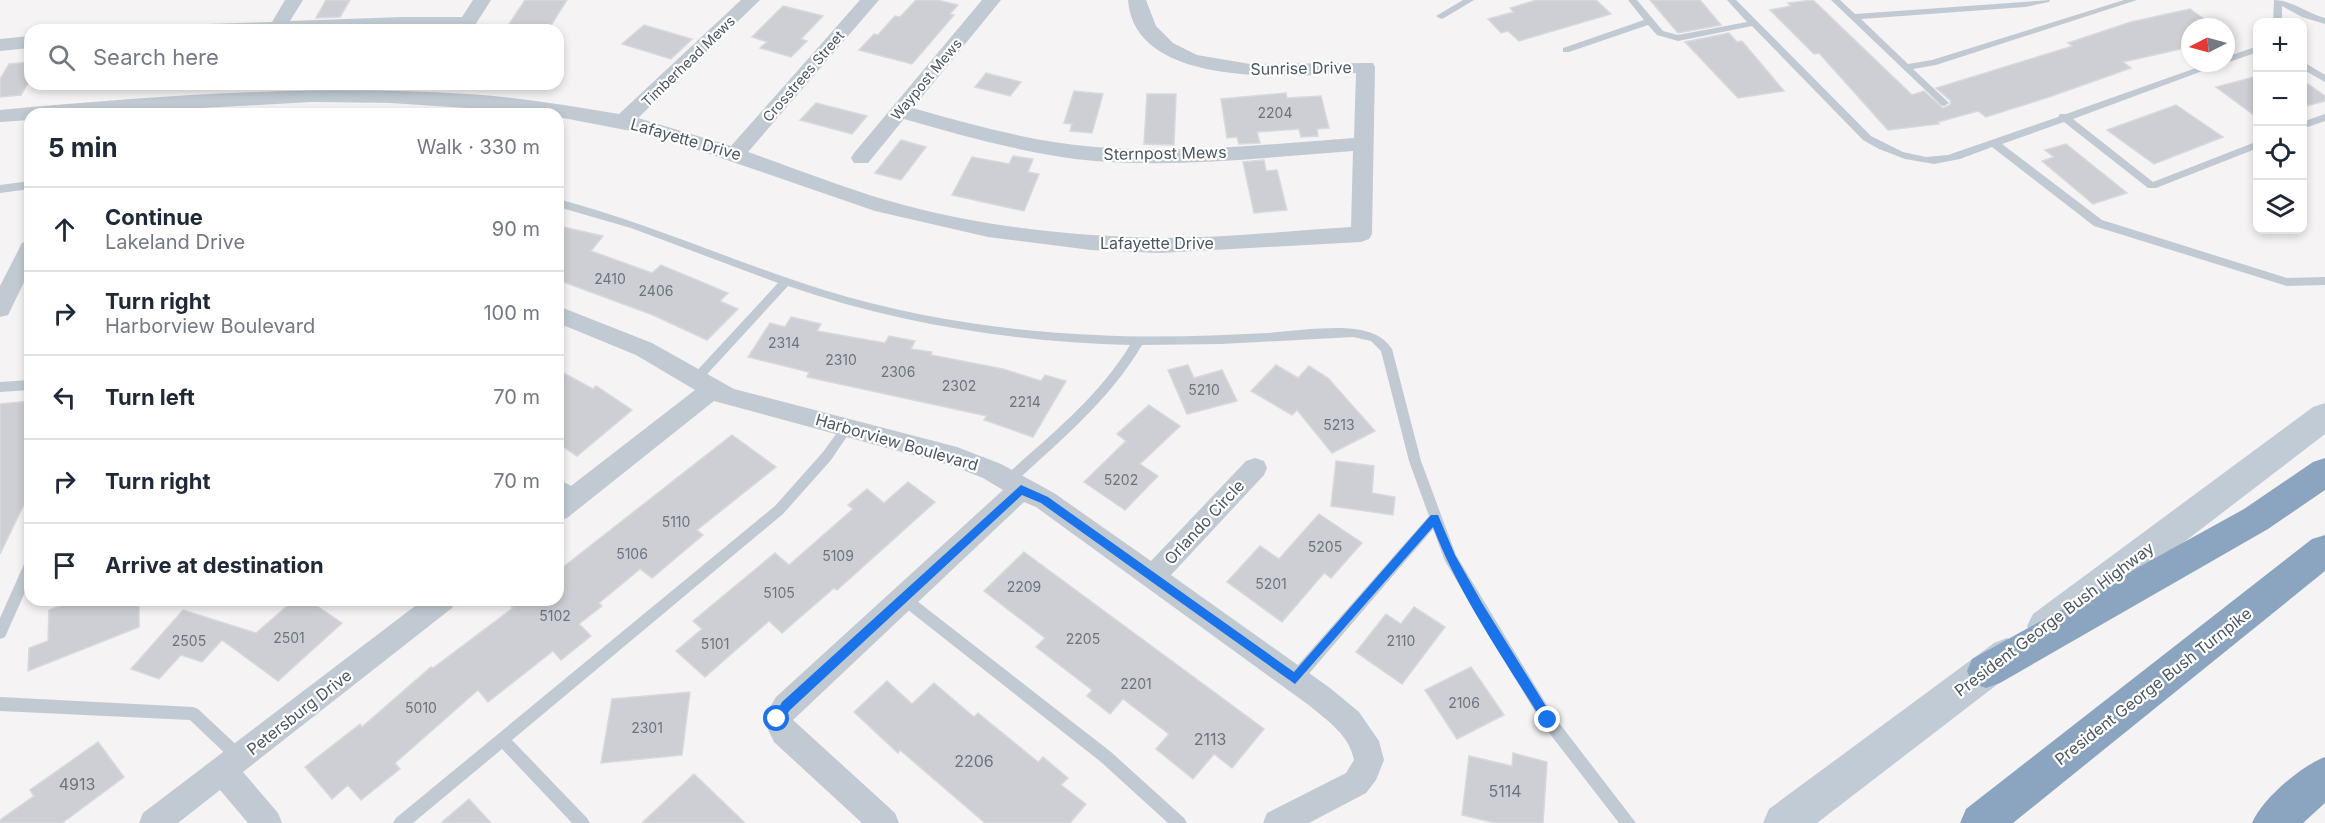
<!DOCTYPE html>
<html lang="en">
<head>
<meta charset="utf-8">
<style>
	:root { --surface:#fff; --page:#f6f6f7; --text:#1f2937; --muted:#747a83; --line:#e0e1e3 }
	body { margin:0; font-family:Inter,sans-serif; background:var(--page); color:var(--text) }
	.controls { position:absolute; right:18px; top:18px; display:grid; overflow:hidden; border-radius:12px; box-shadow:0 3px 9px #0003 }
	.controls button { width:54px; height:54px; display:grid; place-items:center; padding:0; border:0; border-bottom:2px solid var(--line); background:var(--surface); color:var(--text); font:30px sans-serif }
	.compass { position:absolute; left:2181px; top:18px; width:54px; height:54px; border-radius:50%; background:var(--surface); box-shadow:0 3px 9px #0003; rotate:264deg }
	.stop { position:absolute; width:18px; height:18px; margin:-14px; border:4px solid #1a73e8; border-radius:50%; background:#fff }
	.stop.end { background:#1a73e8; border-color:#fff; box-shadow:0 2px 6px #0008 }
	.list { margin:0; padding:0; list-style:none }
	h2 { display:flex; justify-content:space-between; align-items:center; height:78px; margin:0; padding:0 24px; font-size:26px }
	h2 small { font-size:20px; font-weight:400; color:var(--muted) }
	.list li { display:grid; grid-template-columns:39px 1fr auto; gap:18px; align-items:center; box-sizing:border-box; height:84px; padding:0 24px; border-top:2px solid var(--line) }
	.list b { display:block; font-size:22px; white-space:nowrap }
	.list p { margin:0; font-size:20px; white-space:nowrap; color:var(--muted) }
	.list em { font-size:20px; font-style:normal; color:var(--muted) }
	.icon { flex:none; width:33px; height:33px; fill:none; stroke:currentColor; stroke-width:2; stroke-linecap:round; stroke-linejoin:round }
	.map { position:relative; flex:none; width:2325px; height:823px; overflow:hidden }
	.search { position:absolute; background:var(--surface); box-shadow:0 3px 9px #0003; left:24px; top:24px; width:540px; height:66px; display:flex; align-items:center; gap:15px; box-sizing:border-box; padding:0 21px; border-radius:18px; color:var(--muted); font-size:22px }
	.panel { position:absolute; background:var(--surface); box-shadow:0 3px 9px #0003; left:24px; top:108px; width:540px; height:498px; border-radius:18px }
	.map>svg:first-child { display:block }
	.building { fill:#cdcfd5; stroke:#d7d9de; stroke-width:1.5 }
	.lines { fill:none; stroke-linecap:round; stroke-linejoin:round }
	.lane { fill:#c1cad2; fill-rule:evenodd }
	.street { fill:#c1cad2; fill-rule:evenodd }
	.secondary { fill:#c1cbd6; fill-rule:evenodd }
	.highway { fill:#8ba5c1; fill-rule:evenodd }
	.route { fill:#1a73e8 }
	.labels { text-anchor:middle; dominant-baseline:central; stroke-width:4.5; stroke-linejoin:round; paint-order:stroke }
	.far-street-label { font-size:14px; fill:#4a5661; stroke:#fff }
	.number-label { font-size:14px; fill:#6b747e }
	.street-label { font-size:16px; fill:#4a5661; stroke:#fff }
	.near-number-label { font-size:16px; fill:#6b747e }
</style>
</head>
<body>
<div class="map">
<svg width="2325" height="823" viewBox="0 0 2325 823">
	<rect width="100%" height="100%" fill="#f5f3f3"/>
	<!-- building -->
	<g class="building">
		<path d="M326 0H350L340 17 316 18Z"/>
		<path d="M525 0H567L548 30H505Z"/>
		<path d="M916 0H937L958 5 950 14 954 15 912 64 859 50 874 34 878 35 895 16 900 17Z"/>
		<path d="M1537 0H1596L1611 14 1519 41 1508 31 1501 33 1488 19 1514 12 1510 8Z"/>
		<path d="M1650 0H1700L1721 25 1678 33Z"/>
		<path d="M1813 0 1912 95 1924 91 1943 108 1950 105 1951 101 1936 88 2073 46 2068 43 2131 22 2190 9 2215 27H2190V47L2123 62 2131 68 2049 97 1986 117 1978 111 1938 122 1939 124 1888 130 1819 53 1814 54 1770 10 1791 6 1788 3Z"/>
		<path d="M783 6 823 16 801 39 807 41 791 57 760 48 767 42 752 37Z"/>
		<path d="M644 25 692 39 671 59 622 44Z"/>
		<path d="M1729 33 1737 42 1742 41 1784 91 1738 98 1685 42Z"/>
		<path d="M30 62V80L21 95 0 97V79L9 64Z"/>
		<path d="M986 73 1021 82 1010 96 975 87Z"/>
		<path d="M2258 76V118L2216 87Z"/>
		<path d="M2302 80 2325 96V101L2302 107Z"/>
		<path d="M1074 91 1103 94 1092 133 1070 131 1072 124 1064 123Z"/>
		<path d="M1286 93 1287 98 1321 96 1329 128 1317 129 1318 136 1301 137 1299 129 1257 132 1260 143 1239 144 1237 137 1227 138 1221 99Z"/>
		<path d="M1147 94H1176L1174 145 1144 144Z"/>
		<path d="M816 103 867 116 852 134 800 120Z"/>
		<path d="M2176 105 2223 137 2154 164 2107 130Z"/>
		<path d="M901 140 926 147 901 180 875 173Z"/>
		<path d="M2066 144 2127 193 2093 204 2042 161 2054 157 2045 150Z"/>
		<path d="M1013 156 1033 159 1028 172 1039 174 1024 211 952 195 972 157 1009 164Z"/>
		<path d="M1264 160 1266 171 1277 170 1287 210 1254 213 1243 162Z"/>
		<path d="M563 227 603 236 591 251 652 273 661 265 728 293 720 301 738 309 707 340 653 315 558 280V234Z"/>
		<path d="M791 317 821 324 817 331 885 343 889 336 915 341 911 349 932 352 931 355 1003 369 1041 381 1045 375 1066 381 1033 437 984 420 987 416 807 377 809 372 748 357 770 323 785 327Z"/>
		<path d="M1188 365 1194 378 1222 370 1237 401 1187 414 1168 370Z"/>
		<path d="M1276 365 1298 378 1309 366 1328 378 1375 431 1332 453 1297 410 1292 415 1251 391Z"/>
		<path d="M558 370 593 389 596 386 632 410 577 456 558 443Z"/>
		<path d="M30 401V492L0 554V404Z"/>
		<path d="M1149 405 1180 426 1140 464 1158 476 1125 510 1084 482 1126 441 1117 434Z"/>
		<path d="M732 435 776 467 697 530 703 535 652 578 640 569 599 603 602 606 579 624 591 636 561 660 553 651 488 702 478 690 395 763 400 769 361 800 348 785 332 799 305 767 360 724 362 727 431 667 433 668 513 608 505 600H558V571Z"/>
		<path d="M1336 461 1374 466 1372 493 1395 497 1393 515 1331 506Z"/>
		<path d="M908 482 935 502 837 590 834 588 782 633 769 621 705 677 676 651 702 629 693 621 775 553 789 565 853 509 848 505 867 489 884 503Z"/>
		<path d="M1319 514 1362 543 1331 578 1324 573 1282 622 1227 582 1260 546 1279 559Z"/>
		<path d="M1024 552 1264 729 1232 768 1214 754 1193 779 1156 749 1169 734 1123 699 1110 714 1087 696 1092 690 1036 647 1045 638 984 591Z"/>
		<path d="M77 600H139V627L28 671 29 648 48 641 49 610Z"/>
		<path d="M294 600H308L342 623 278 681 222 640 202 662 181 655 159 679 131 669 183 610 256 633Z"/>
		<path d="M1414 607 1445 627 1402 684 1356 652 1386 614 1401 624Z"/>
		<path d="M1471 667 1504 715 1457 739 1425 690Z"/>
		<path d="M887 681 912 704 934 683 974 717 978 713 1038 762 1043 757 1068 778 1061 785 1086 804 1070 823H985L900 750 898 753 854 712Z"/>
		<path d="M690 692 682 755 601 763 612 699Z"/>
		<path d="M98 742 124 777 62 823H0V820L34 796 30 790Z"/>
		<path d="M1513 753 1547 762 1543 823H1495L1462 815 1469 756 1512 766Z"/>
		<path d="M694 774 745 823H642Z"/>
		<path d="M469 799 491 823H441Z"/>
	</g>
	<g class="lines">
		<!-- lane -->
		<g class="lane">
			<path d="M1463 0H1474L1444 18 1441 19 1436 16Z"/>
			<path d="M1628 0H1637L1663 31 1678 35 1747 22 1727 0H1736L1871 136 1903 152 1926 157 1948 155 2058 117 2060 114H2066L2210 63H2224L2073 119 2153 182 2258 141V148L2156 188H2148L2064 122 2002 144 2102 220 2287 278 2325 277V285L2287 286 2094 226 1992 147 1960 159 1934 164 1905 159 1879 149 1863 140 1752 26 1678 41 1657 35 1648 25 1569 52H1563V48L1644 20Z"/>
			<path d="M1831 0H1840L1855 14 2050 0 2049 2 2025 7 1861 19 1908 64 1932 60 2124 0H2137L1936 65 1913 69 1947 101 1949 103 1944 106 1941 105Z"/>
			<path d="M2274 0C2291 0 2307 13 2325 18V24L2302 17 2282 6V22H2273Z"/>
			<path d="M2258 46V52L2226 63V57Z"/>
			<path d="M2302 61 2325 75V82L2302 69Z"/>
			<path d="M2325 114V121L2302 129V122Z"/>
			<path d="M30 181V189L0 193V185Z"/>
			<path d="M558 199C649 223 734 262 824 290 911 317 1004 331 1096 335 1153 338 1210 336 1268 333 1294 331 1328 326 1354 329 1369 331 1383 335 1392 349L1421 461 1456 555 1553 715 1636 823H1619L1543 725 1445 561 1433 529 1300 684 1295 685 1290 684 1288 679 1290 674 1429 516 1409 461 1381 351 1371 341 1353 337 1221 344 1142 345C1109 401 1060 441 1012 485L1008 486 1004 485 1002 481 1004 477C1049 436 1098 398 1130 345 1013 342 899 324 788 286L699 383 695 385 689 380 691 377 778 283 631 228 558 207Z"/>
			<path d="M30 380V390L0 392V382Z"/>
			<path d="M848 421 852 423 854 426 831 460 783 514 512 740 587 818 590 823H572L502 749 413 823H393L396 818 775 506 823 452 844 423Z"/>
			<path d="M558 479 581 491 583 495 581 499C573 502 565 494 558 490Z"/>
			<path d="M30 560V581L5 637 0 639V618L25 562Z"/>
			<path d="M903 592 908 594 1111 752 1184 818 1187 823H1168L1101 762 898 602 896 598 898 594Z"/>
			<path d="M0 697 193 707 198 709 244 752 246 757 244 762 239 764 234 762 190 720 0 711Z"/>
		</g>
		<!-- street -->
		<g class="street">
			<path d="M285 0H303L290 21 402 17H462L473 0H491L472 30 402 27 199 30 208 24 272 22Z"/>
			<path d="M741 0H760L638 118 731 146 860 0H879L748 152C794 168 839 186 886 200 974 226 1068 236 1160 238 1224 238 1287 231 1351 227L1353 151C1267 157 1181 168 1095 161 1030 155 967 137 904 119L868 163H854L851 158 854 153 982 0H1001L913 108C972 125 1033 142 1095 147 1181 154 1268 144 1354 138L1356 73C1296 76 1135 91 1128 0H1146L1156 26 1173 43 1197 55 1250 64 1373 63 1375 67 1372 234 1369 239 1361 242 1160 253 1091 250 988 237 875 211 657 136 558 117V114L390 103 312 102 94 114H30V120L0 122V110C155 96 311 84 467 94 518 97 569 106 619 114Z"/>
			<path d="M30 36V48L0 51V39Z"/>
			<path d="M30 240V270L8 315 0 317V286L22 243Z"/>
			<path d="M558 306 652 343 734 389 957 447 1001 464 1054 493 1151 561 1246 461 1255 458 1264 461 1267 468 1264 475 1171 575 1330 688 1359 712 1379 741 1384 760 1376 780 1366 793 1309 823H1263L1267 813 1346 773 1354 760C1349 735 1329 722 1310 706L1036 507 1024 502 793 720 895 813 899 823H862L774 742 763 719 776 697 1003 490 983 478 953 466 714 401 567 518 558 521V496L695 390 636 355 558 323Z"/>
			<path d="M423 600H456L452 608 243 772 278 813 282 823H248L220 790 178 823H139L143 813Z"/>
		</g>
		<!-- secondary -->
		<g class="secondary">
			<path d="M2325 403V434L2059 638 2046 643 2033 638 2027 626 2033 614 2313 407Z"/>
			<path d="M2007 638 2020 643 2026 655 2020 667 1817 823H1763L1769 809 1994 643Z"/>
		</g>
		<!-- highway -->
		<g class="highway">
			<path d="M2325 458V490L2268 529 2000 683 1986 688 1972 683 1967 671 1972 659 2244 509 2313 462Z"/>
			<path d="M2325 535V571L2013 823H1960L1966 809 2312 539Z"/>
			<path d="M2325 757V803L2303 823H2252C2262 799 2301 766 2325 757Z"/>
		</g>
	</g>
	<!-- route -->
	<path class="route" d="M1021 485 1048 497 1294 672 1431 515H1438L1455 555 1482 603 1552 716V724H1544C1505 660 1460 597 1433 527L1295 684 1041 503 1022 495 790 710 781 723H773L772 719 782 702Z"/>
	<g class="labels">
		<!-- far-street labels -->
		<g class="far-street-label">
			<text transform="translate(688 61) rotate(-44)">Timberhead Mews</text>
			<text transform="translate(803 76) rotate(-49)">Crosstrees Street</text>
			<text transform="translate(926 79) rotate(-50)">Waypost Mews</text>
		</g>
		<!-- number labels -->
		<g class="number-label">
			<text x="1275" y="112">2204</text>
			<text x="610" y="278">2410</text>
			<text x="656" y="290">2406</text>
			<text x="784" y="342">2314</text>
			<text x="841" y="359">2310</text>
			<text x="898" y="371">2306</text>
			<text x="959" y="385">2302</text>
			<text x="1204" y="389">5210</text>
			<text x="1025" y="401">2214</text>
			<text x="1339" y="424">5213</text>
			<text x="1121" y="479">5202</text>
			<text x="676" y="521">5110</text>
			<text x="1325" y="546">5205</text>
			<text x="632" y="553">5106</text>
			<text x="838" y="555">5109</text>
			<text x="1271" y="583">5201</text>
			<text x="1024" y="586">2209</text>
			<text x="779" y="592">5105</text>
			<text x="555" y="615">5102</text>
			<text x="289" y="637">2501</text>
			<text x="1083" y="638">2205</text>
			<text x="189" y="640">2505</text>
			<text x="1401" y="640">2110</text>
			<text x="715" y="643">5101</text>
			<text x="1136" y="683">2201</text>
			<text x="1464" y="702">2106</text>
			<text x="421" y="707">5010</text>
			<text x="647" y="727">2301</text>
		</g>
		<!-- street labels -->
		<g class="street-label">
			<text transform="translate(1301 68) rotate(-1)">Sunrise Drive</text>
			<text transform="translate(686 139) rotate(16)">Lafayette Drive</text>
			<text transform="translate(1165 153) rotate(-1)">Sternpost Mews</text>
			<text x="1157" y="243">Lafayette Drive</text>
			<text transform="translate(897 442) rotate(16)">Harborview Boulevard</text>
			<text transform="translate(1204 522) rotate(-47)">Orlando Circle</text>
			<text transform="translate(2054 619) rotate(-37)">President George Bush Highway</text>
			<text transform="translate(2153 686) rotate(-38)">President George Bush Turnpike</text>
			<text transform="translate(299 712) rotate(-38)">Petersburg Drive</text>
		</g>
		<!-- near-number labels -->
		<g class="near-number-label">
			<text x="1210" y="739">2113</text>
			<text x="974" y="761">2206</text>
			<text x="77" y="784">4913</text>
			<text x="1505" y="791">5114</text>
		</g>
	</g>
</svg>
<div class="controls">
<button>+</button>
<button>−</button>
<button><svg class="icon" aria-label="locate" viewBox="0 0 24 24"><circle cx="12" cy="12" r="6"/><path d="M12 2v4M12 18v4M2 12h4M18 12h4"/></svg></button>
<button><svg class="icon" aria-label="layers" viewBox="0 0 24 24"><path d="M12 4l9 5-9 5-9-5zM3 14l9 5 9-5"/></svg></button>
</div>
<svg class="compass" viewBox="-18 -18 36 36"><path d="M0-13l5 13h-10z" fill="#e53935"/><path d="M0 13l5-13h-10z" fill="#747a83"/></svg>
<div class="stop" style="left:777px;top:719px"></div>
<div class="stop end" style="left:1548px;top:720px"></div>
<div class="search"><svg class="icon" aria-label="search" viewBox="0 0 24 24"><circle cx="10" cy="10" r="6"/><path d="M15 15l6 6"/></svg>Search here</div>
<section class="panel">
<h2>5 min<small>Walk · 330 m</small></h2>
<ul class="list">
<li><svg class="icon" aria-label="ahead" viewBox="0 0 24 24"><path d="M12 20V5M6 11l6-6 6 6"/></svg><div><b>Continue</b><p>Lakeland Drive</p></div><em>90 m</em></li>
<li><svg class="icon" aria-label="right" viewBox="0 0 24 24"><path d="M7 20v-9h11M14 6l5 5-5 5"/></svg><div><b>Turn right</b><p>Harborview Boulevard</p></div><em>100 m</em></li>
<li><svg class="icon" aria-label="left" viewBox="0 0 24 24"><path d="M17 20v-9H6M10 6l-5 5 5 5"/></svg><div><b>Turn left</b></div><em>70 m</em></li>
<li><svg class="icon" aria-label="right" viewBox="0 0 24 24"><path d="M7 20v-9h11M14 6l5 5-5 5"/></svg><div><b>Turn right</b></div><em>70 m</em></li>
<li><svg class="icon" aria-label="arrive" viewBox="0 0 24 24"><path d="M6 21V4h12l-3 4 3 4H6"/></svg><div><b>Arrive at destination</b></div></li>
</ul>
</section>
</div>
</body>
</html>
